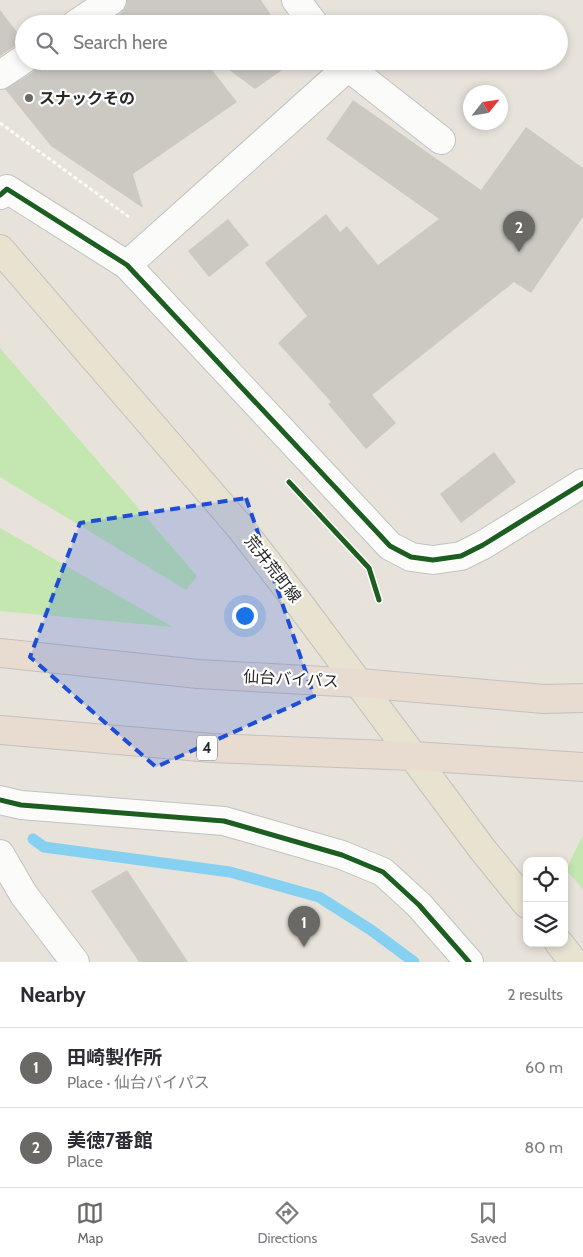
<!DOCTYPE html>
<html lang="en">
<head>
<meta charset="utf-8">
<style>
	:root { --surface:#fff; --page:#f2f2f3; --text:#2b2b33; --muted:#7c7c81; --line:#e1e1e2; --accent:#6a6966 }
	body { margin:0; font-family:Cabin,"Noto Sans JP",sans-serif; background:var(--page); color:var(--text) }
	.controls { position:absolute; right:15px; bottom:15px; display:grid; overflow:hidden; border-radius:10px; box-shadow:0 2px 8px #0003 }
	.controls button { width:45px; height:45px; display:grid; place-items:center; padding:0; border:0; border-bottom:1px solid var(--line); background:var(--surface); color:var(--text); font:25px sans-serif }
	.compass { position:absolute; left:463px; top:85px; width:45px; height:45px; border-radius:50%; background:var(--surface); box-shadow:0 2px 8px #0003; rotate:60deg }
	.you { position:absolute; left:244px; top:615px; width:18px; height:18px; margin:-12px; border:4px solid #fff; border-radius:50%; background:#1a73e8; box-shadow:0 0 0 8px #1a73e833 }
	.badge { display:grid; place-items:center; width:32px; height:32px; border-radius:50%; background:var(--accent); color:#fff; font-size:16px; font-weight:700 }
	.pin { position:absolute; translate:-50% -41px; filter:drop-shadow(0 1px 2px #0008) }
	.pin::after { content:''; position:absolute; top:26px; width:18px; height:15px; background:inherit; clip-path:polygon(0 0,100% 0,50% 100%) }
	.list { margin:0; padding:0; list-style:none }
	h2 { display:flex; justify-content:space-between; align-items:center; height:65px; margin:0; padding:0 20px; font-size:21px }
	h2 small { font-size:16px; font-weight:400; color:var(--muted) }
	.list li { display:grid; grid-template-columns:32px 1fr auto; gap:15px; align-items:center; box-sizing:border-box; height:80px; padding:0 20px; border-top:1px solid var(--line) }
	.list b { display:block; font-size:19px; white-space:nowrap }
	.list p { margin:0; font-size:16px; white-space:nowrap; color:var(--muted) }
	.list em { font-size:16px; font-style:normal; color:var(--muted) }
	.icon { flex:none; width:28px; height:28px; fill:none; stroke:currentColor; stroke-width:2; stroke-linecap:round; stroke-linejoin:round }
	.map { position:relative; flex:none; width:583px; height:962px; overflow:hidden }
	.search { position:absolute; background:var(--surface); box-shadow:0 2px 8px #0003; left:15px; right:15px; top:15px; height:55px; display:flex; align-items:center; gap:12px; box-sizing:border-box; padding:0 18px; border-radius:28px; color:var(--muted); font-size:19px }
	.sheet { height:225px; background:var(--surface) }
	nav { display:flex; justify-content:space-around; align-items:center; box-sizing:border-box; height:70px; border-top:1px solid var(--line); background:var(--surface); font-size:14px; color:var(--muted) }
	nav a { display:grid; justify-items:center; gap:2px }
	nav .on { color:var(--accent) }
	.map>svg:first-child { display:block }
	.green { fill:#c4e6b0 }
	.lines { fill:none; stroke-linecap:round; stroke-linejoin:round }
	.stream { stroke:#86d1f1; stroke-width:11 }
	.building { fill:#ccc9c3 }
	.minor-casing { stroke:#c3c2c3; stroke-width:30 }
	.major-casing { stroke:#c3c1bf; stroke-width:30 }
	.highway-casing { stroke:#c3c1bf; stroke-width:30 }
	.path { stroke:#fbfbfa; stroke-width:3; stroke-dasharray:4 2.5; stroke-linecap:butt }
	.minor { stroke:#fbfbfa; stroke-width:28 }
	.major { stroke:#e7e3d0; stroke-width:28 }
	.highway { stroke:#e8dcd1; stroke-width:28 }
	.cycleway-casing { stroke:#fff; stroke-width:8 }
	.cycleway { stroke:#1b5e20; stroke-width:5 }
	.marked { fill:#1d4ed8; fill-opacity:0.2; stroke:#1d4ed8; stroke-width:4; stroke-dasharray:10 6; stroke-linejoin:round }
	.poi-dot { fill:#6a6966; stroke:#fff; stroke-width:2 }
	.labels { text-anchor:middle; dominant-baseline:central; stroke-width:4.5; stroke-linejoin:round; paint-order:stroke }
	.shield { fill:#fff; stroke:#686868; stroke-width:1 }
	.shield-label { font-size:15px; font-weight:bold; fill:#272727 }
	.poi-label { font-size:16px; font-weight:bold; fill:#272727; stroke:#fff; text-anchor:start }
	.street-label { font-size:16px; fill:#272727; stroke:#fff }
</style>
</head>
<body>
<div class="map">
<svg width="583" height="962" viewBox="0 0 583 962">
	<rect width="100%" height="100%" fill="#e7e3db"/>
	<!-- green -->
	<g class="green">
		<path d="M0 348 197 576 186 590 0 477Z"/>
		<path d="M0 528 173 627 0 611Z"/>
		<path d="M583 835V889L566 870Z"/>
	</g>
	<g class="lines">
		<!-- stream -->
		<path class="stream" d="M33 839 44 847 230 872 319 897 371 930 414 962"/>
	</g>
	<!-- building -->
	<g class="building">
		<path d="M127 0H261L277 24H105L121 13 126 7Z"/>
		<path d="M0 10 24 41V43L15 46 0 56Z"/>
		<path d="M39 61 47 71 61 61H205L237 102 133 174 143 208 51 146 5 89 33 72 38 66Z"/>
		<path d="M217 61H295L255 89Z"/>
		<path d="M353 100 481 190 526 127 583 168V217L531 293 514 282 372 395 396 423 366 449 328 404 331 402 278 343 307 316 265 263 326 214 340 232 347 226 378 265 439 219 326 139Z"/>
		<path d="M228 219 249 245 209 277 188 251Z"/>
		<path d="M494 452 516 482 461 523 440 494Z"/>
		<path d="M127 870 188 962H139L91 891Z"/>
	</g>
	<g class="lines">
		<!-- minor casing -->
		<g class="minor-casing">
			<g id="minor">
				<path d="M296 0 314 24"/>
				<path d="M76 24 112 0"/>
				<path d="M344 61 348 67 441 140"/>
				<path d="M0 75 24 59"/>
				<path d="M0 195 7 189 127 265 390 546 411 557 433 560 461 556 483 545 583 483"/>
				<path d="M127 265 348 67"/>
				<path d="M0 800 21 805 224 821 342 855 383 872 419 905 469 962"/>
				<path d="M0 854 24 895 75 962"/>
			</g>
		</g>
		<!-- major casing -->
		<g class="major-casing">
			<g id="major">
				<path d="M0 249 239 526 298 602 483 850 527 904"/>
				<path d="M559 943 574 962"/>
			</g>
		</g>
		<!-- highway casing -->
		<g class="highway-casing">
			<g id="highway">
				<path d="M0 653 198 674 359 683 544 699 583 698"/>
				<path d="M0 730 212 748 414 756 583 767"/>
			</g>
		</g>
		<!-- path -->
		<g class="path">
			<path d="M0 123 129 217"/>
			<path d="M371 574 379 600"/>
		</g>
		<!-- minor -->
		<use href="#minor" class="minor"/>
		<!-- major -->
		<use href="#major" class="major"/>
		<!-- highway -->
		<use href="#highway" class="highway"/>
		<!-- cycleway casing -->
		<g class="cycleway-casing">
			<g id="cycleway">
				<path d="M0 195 7 189 127 265 390 546 411 557 433 560 461 556 483 545 583 483"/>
				<path d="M289 482 369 568 379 600"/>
				<path d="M0 800 21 805 224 821 342 855 383 872 419 905 469 962"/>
			</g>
		</g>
		<!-- cycleway -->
		<use href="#cycleway" class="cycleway"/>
	</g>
	<!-- marked area -->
	<path class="marked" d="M246 498 314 696 156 767 30 657 80 523Z"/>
	<!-- markers -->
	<circle class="poi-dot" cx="29" cy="98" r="5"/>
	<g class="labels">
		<!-- shield labels -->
		<rect class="shield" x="197" y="735.5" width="20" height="25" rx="4"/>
		<g class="shield-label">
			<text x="207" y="748">4</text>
		</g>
		<!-- poi labels -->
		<g class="poi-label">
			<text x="39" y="98">スナックその</text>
		</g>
		<!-- street labels -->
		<g class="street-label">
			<text transform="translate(273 569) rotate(52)">荒井荒町線</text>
			<text transform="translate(291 679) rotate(3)">仙台バイパス</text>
		</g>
	</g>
</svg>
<div class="controls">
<button><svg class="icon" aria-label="locate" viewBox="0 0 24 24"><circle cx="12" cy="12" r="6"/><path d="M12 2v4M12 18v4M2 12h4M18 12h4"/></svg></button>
<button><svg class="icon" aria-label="layers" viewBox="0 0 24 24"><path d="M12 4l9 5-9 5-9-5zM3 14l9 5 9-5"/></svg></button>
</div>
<svg class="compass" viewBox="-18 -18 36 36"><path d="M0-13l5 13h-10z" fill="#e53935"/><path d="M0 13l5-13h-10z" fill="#7c7c81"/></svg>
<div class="you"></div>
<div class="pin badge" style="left:304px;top:947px">1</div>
<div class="pin badge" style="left:519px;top:252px">2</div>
<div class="search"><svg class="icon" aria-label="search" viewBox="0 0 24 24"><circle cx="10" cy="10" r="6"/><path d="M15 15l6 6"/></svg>Search here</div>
</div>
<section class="sheet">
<h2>Nearby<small>2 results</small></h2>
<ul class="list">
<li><span class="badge">1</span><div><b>田崎製作所</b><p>Place · 仙台バイパス</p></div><em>60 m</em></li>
<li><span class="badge">2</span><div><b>美徳7番館</b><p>Place</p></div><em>80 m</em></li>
</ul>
</section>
<nav>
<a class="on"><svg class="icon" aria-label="map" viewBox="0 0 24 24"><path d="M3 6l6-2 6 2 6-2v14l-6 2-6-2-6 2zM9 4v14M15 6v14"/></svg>Map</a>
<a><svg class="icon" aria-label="directions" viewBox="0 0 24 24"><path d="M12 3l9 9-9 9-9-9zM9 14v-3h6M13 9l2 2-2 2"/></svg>Directions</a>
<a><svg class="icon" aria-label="saved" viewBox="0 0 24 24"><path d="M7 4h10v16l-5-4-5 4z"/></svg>Saved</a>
</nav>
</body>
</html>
